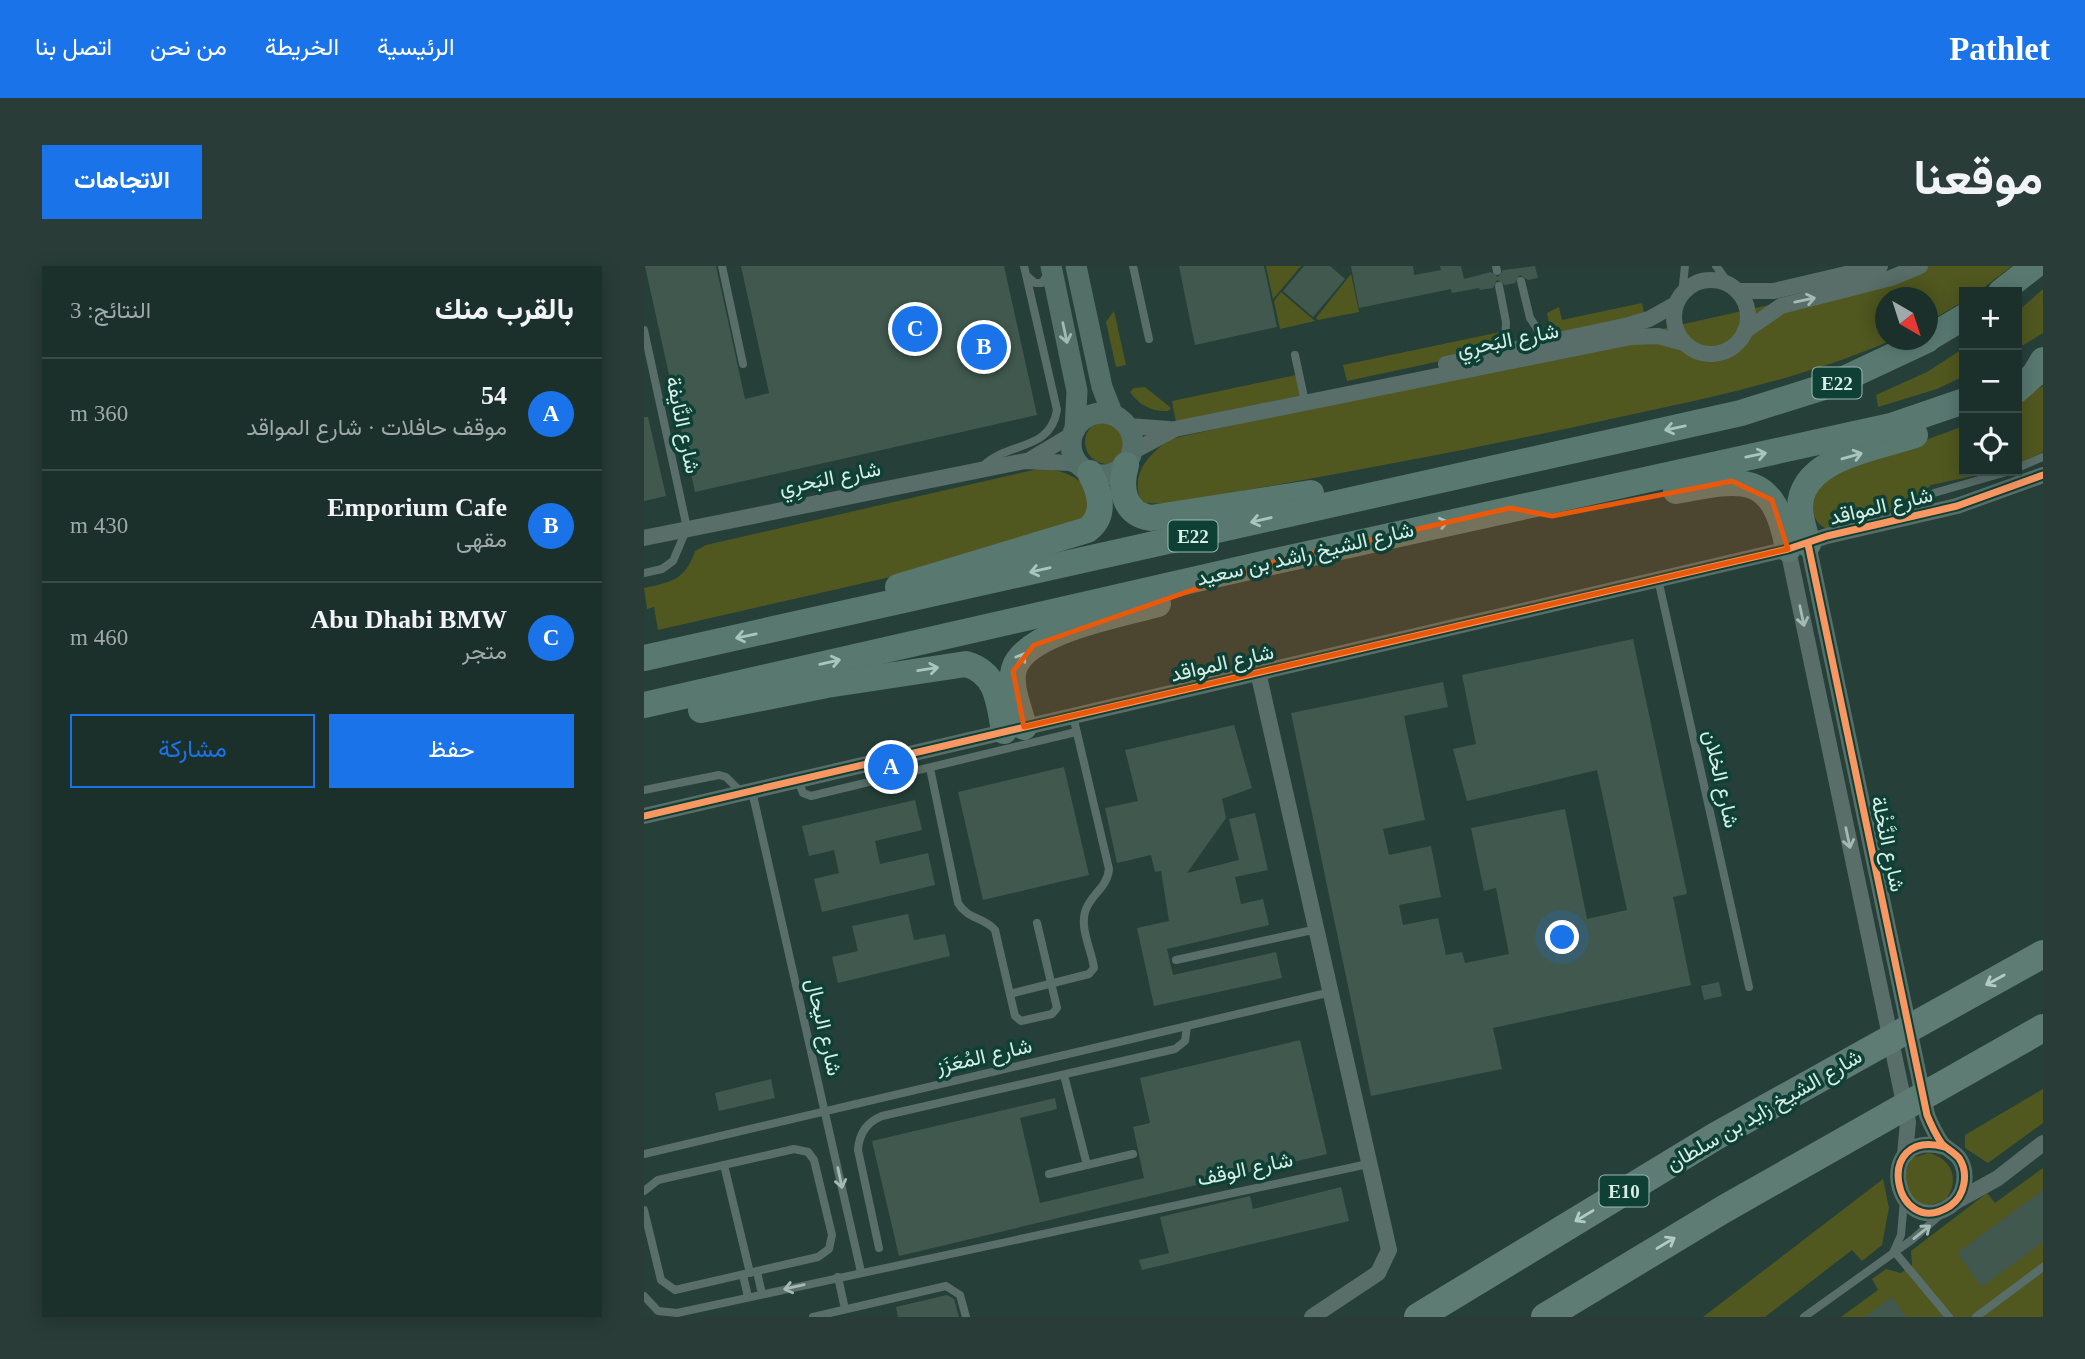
<!DOCTYPE html>
<html lang="ar">
<head>
<meta charset="utf-8">
<style>
	:root { --surface:#1c302b; --page:#293c37; --text:#f1f3f6; --muted:#a0a9a9; --line:#3a4b47; --accent:#1a73e8 }
	body { margin:0; font-family:"Times New Roman",Vazirmatn,serif; background:var(--page); color:var(--text); direction:rtl }
	.controls { position:absolute; right:21px; top:21px; display:grid; overflow:hidden; border-radius:0px; box-shadow:0 4px 18px #0003 }
	.controls button { width:63px; height:63px; display:grid; place-items:center; padding:0; border:0; border-bottom:2px solid var(--line); background:var(--surface); color:var(--text); font:35px sans-serif }
	.compass { position:absolute; left:1231px; top:21px; width:63px; height:63px; border-radius:50%; background:var(--surface); box-shadow:0 4px 18px #0003; rotate:141deg }
	.you { position:absolute; left:919px; top:672px; width:24px; height:24px; margin:-18px; border:5px solid #fff; border-radius:50%; background:#1a73e8; box-shadow:0 0 0 10px #1a73e833 }
	.badge { display:grid; place-items:center; width:46px; height:46px; border-radius:50%; background:var(--accent); color:#fff; font-size:23px; font-weight:700 }
	.pin { position:absolute; translate:-50% -50%; border:4px solid #fff; box-shadow:0 2px 7px #0006 }
	.list { margin:0; padding:0; list-style:none }
	h2 { display:flex; justify-content:space-between; align-items:center; height:91px; margin:0; padding:0 28px; font-size:30px }
	h2 small { font-size:23px; font-weight:400; color:var(--muted) }
	.list li { display:grid; grid-template-columns:46px 1fr auto; gap:21px; align-items:center; box-sizing:border-box; height:112px; padding:0 28px; border-top:2px solid var(--line) }
	.list b { display:block; font-size:26px; white-space:nowrap }
	.list p { margin:0; font-size:23px; white-space:nowrap; color:var(--muted) }
	.list em { font-size:23px; font-style:normal; color:var(--muted) }
	.actions { display:flex; gap:14px; padding:21px 28px }
	.actions a { flex:1; padding:16px 0; border:2px solid var(--accent); border-radius:0px; text-align:center; font-size:24px; color:var(--accent) }
	.actions .main { background:var(--accent); color:#fff }
	.icon { flex:none; width:38px; height:38px; fill:none; stroke:currentColor; stroke-width:2; stroke-linecap:round; stroke-linejoin:round }
	.map { position:relative; flex:none; width:1399px; height:1051px; overflow:hidden; direction:ltr; border-radius:0px }
	header { display:flex; align-items:center; gap:42px; box-sizing:border-box; height:98px; padding:0 35px; background:var(--accent); color:#fff }
	header strong { font-size:33px }
	nav { display:flex; gap:38px; margin-inline-start:auto; font-size:24px }
	.intro { display:flex; align-items:center; justify-content:space-between; box-sizing:border-box; height:168px; padding:0 42px }
	h1 { margin:0; font-size:49px }
	.button { padding:18px 32px; border-radius:0px; background:var(--accent); color:#fff; font-size:24px; font-weight:700 }
	main { display:flex; gap:42px; padding:0 42px }
	aside { flex:1; background:var(--surface); border-radius:0px; box-shadow:0 4px 18px #0003 }
	.map>svg:first-child { display:block }
	.green { fill:#50581f }
	.building { fill:#40584e }
	.lines { fill:none; stroke-linecap:round; stroke-linejoin:round }
	.service { stroke:#596e69; stroke-width:8 }
	.minor { stroke:#596e69; stroke-width:16 }
	.secondary { stroke:#546f68; stroke-width:21 }
	.trunk { stroke:#587870; stroke-width:26 }
	.motorway { stroke:#5e7c74; stroke-width:28 }
	.cycleway-casing { stroke:#0e4035; stroke-width:11 }
	.cycleway { stroke:#f99763; stroke-width:7 }
	.oneway { stroke:#a3bbb4 }
	.oneway2 { stroke:#a1bbb4 }
	.oneway3 { stroke:#a9c5bd }
	.oneway4 { stroke:#b1ccc4 }
	.marked { fill:#e8590c; fill-opacity:0.2; stroke:#e8590c; stroke-width:5; stroke-linejoin:round }
	.labels { text-anchor:middle; dominant-baseline:central; stroke-width:7; stroke-linejoin:round; paint-order:stroke }
	.shield { fill:#0e4035; stroke:#99bab1; stroke-width:2 }
	.shield-label { font-size:19px; font-weight:bold; fill:#d5eee6 }
	.street-label { font-size:21px; fill:#d5eee6; stroke:#0e4035 }
</style>
</head>
<body>
<header>
<strong>Pathlet</strong>
<nav><a>الرئيسية</a><a>الخريطة</a><a>من نحن</a><a>اتصل بنا</a></nav>
</header>
<div class="intro"><h1>موقعنا</h1><a class="button">الاتجاهات</a></div>
<main>
<div class="map">
<svg width="1399" height="1051" viewBox="0 0 1399 1051">
	<rect width="100%" height="100%" fill="#264039"/>
	<!-- green -->
	<g class="green">
		<path d="M622 0H657L629 33Z"/>
		<path d="M1265 0H1368L1334 26H1320V35L1284 56 1283 32H1241V74H1248C1156 114 1060 133 962 154 817 186 671 212 525 238L502 237 496 233C487 206 506 187 527 173L1178 27Z"/>
		<path d="M707 8 715 46 674 54 672 52Z"/>
		<path d="M1399 23V67L1373 83V46Z"/>
		<path d="M637 26 671 55 636 63 630 35Z"/>
		<path d="M998 37 1001 51 913 70 907 65 903 47 915 41 918 54Z"/>
		<path d="M470 45 482 99 472 101 462 56Z"/>
		<path d="M861 65 857 82 703 115 699 99Z"/>
		<path d="M1320 82V110L1293 123 1234 141 1232 129 1283 106Z"/>
		<path d="M652 109 656 130 532 156 528 135Z"/>
		<path d="M1399 120V186L1373 198V136Z"/>
		<path d="M501 121 527 142 524 145C508 146 495 139 486 126L490 122Z"/>
		<circle cx="463" cy="176" r="22"/>
		<path d="M1320 160V205H1353L1287 219 1279 226 1275 241 1186 264C1175 261 1172 254 1167 244L1177 212Z"/>
		<path d="M394 203C420 203 433 210 450 229L438 257 290 301 14 364 10 341 3 343 0 322C28 316 41 314 51 285L62 279Z"/>
		<path d="M1399 823V857L1344 897 1321 882V869Z"/>
		<path d="M1285 887C1308 893 1316 914 1302 933L1280 942 1256 922 1267 892Z"/>
		<path d="M1399 902V1051H1197L1234 1024 1228 1013 1242 1003 1257 1007 1268 999 1267 985 1343 927 1351 937Z"/>
		<path d="M1239 913 1245 942 1238 979 1218 995 1208 984 1121 1051H1059Z"/>
	</g>
	<!-- building -->
	<g class="building">
		<path d="M1 0H72L101 133 125 127 97 0H360L393 149 51 226Z"/>
		<path d="M535 0H620L633 61 551 79Z"/>
		<path d="M660 0H686L701 13 669 51 639 25Z"/>
		<path d="M707 0H769L770 9 797 4 796 0H817L820 13 847 6 854 11 859 4 891 0 894 12 884 14 876 9 871 17 861 19 853 14 849 22 836 24 835 22 808 27 807 23 715 42Z"/>
		<path d="M0 151H4L22 230 0 235Z"/>
		<path d="M989 373 1043 628 1029 631 1047 719 849 762 858 803 727 830 647 447 799 416 804 441 760 450 781 554 739 563 745 589 787 580 797 631 755 639 759 659 794 652 802 689 818 686 821 697 865 688 852 622 840 625 827 562 921 543 943 653 983 644 953 504 823 535 809 483 832 478 818 409Z"/>
		<path d="M590 459 608 522 578 533 582 552 543 607 595 594 585 553 611 547 624 604 591 611 597 638 619 633 625 659 523 683 529 709 632 686 638 712 510 740 493 662 525 655 517 605 511 606 507 589 473 597 461 542 494 535 481 484Z"/>
		<path d="M420 501 445 609 339 634 314 526Z"/>
		<path d="M271 534 278 564 231 575 236 598 284 587 291 619 178 646 170 613 195 607 190 584 165 590 158 560Z"/>
		<path d="M264 648 270 674 301 668 306 690 194 717 188 691 214 685 208 660Z"/>
		<path d="M1075 716 1078 730 1060 734 1057 720Z"/>
		<path d="M656 774 683 888 255 990 228 875 411 832 413 843 376 852 396 937 500 912 489 861 506 857 496 812Z"/>
		<path d="M127 813 131 832 75 845 71 827Z"/>
		<path d="M697 921 705 955 498 1004 495 994 525 987 516 951 606 930 609 943Z"/>
		<path d="M1399 924V976L1338 1021 1313 987Z"/>
		<path d="M303 1029 310 1033 315 1051H254L252 1041Z"/>
		<path d="M1248 1031 1262 1051H1221Z"/>
	</g>
	<g class="lines">
		<!-- service -->
		<g class="service">
			<path d="M78 0 99 98"/>
			<path d="M489 0 505 73"/>
			<path d="M852 0 853 5"/>
			<path d="M1072 0 1086 19"/>
			<path d="M383 10 391 17H398L404 8"/>
			<path d="M877 15 886 52 902 76"/>
			<path d="M855 20 862 56 861 84"/>
			<path d="M1038 28 1041 0"/>
			<path d="M0 64 43 262 29 295 18 303 0 307"/>
			<path d="M651 89 661 136"/>
			<path d="M339 200C364 175 406 186 413 144L380 0"/>
			<path d="M1373 202 1399 191"/>
			<path d="M1281 247 1284 233 1290 227 1366 205"/>
			<path d="M1014 313 1105 721"/>
			<path d="M286 502 314 637C324 654 340 651 351 664L371 750 377 755 408 748 413 742 393 657"/>
			<path d="M154 514 159 527 167 530 432 466"/>
			<path d="M0 524 75 509 82 511 98 527"/>
			<path d="M108 525 217 1006"/>
			<path d="M532 694 673 663"/>
			<path d="M366 728 445 708 450 702C448 685 436 664 441 646 446 628 463 623 465 603L429 450"/>
			<path d="M420 809 443 899"/>
			<path d="M0 888 687 726"/>
			<path d="M80 899 106 1007"/>
			<path d="M405 908 489 888"/>
			<path d="M0 925 14 914 150 883 164 886 170 894 188 969 185 983 174 991 31 1024 17 1014 0 944"/>
			<path d="M235 982 214 884C215 868 223 856 238 850L531 783 541 775 543 760"/>
			<path d="M1250 985 1305 1051"/>
			<path d="M1250 985 1257 969 1260 934"/>
			<path d="M113 1006 118 1028"/>
			<path d="M99 1009 104 1031"/>
			<path d="M194 1011 201 1043"/>
			<path d="M0 1030 14 1045 33 1047 724 898"/>
			<path d="M169 1051 302 1020 316 1029 322 1051"/>
			<path d="M1160 1051 1269 973 1297 948"/>
			<path d="M1332 1051 1399 1001"/>
		</g>
		<!-- minor -->
		<g class="minor">
			<circle cx="1067" cy="51" r="37"/>
			<path d="M1094 25H1130L1236 0"/>
			<path d="M1101 65 1137 40 1247 12 1276 0"/>
			<path d="M802 98 985 59 1005 53 1032 38"/>
			<path d="M484 160 525 163"/>
			<path d="M488 186 531 163 987 71 1014 70 1040 77"/>
			<path d="M387 193 429 168"/>
			<path d="M0 272 381 195 426 197 436 201"/>
			<path d="M1164 278 1283 849C1287 859 1292 869 1298 878 1303 883 1310 886 1315 892 1325 907 1321 930 1306 940 1250 976 1227 861 1301 881"/>
			<path d="M1144 283 1264 856 1261 889"/>
			<path d="M614 406 745 984 734 1007 668 1051"/>
			<path d="M0 550 1144 283 1183 270 1313 240 1399 209"/>
			<path d="M1311 936 1354 912 1399 877"/>
		</g>
		<!-- secondary -->
		<g class="secondary">
			<path d="M407 0 433 125 431 164"/>
			<path d="M432 0 458 121 469 149"/>
			<circle cx="458" cy="178" r="31"/>
		</g>
		<!-- trunk -->
		<g class="trunk">
			<path d="M1357 26 1390 0"/>
			<path d="M1283 73 1320 51"/>
			<path d="M1373 124 1390 109 1399 94"/>
			<path d="M482 199C475 223 480 248 507 252L667 227"/>
			<path d="M1032 225C1099 212 1130 205 1144 283"/>
			<path d="M1164 278C1161 266 1156 253 1156 241 1157 191 1234 182 1271 169"/>
			<path d="M254 321 443 264C463 250 456 225 446 207"/>
			<path d="M0 392 1097 147 1189 118 1283 74"/>
			<path d="M0 439 632 295 1247 160 1320 135"/>
			<path d="M57 444 183 419 322 398C354 407 355 437 360 465"/>
			<path d="M380 461C376 444 365 420 370 403 381 365 479 348 514 338"/>
		</g>
		<!-- motorway -->
		<g class="motorway">
			<path d="M774 1051 1072 870 1399 688"/>
			<path d="M901 1051 1080 943 1399 762"/>
		</g>
		<!-- cycleway casing -->
		<g class="cycleway-casing">
			<g id="cycleway">
				<path d="M1164 278 1283 849C1287 859 1292 869 1298 878 1303 883 1310 886 1315 892 1325 907 1321 930 1306 940 1250 976 1227 861 1301 881"/>
				<path d="M0 550 1144 283 1183 270 1313 240 1399 209"/>
			</g>
		</g>
		<!-- cycleway -->
		<use href="#cycleway" class="cycleway"/>
	</g>
	<!-- one-way arrows -->
	<defs><path id="oneway-shaft" d="M-6 0H5M1.5-3L5.5 0L1.5 3" fill="none" stroke-width="1.6" stroke-linecap="round" stroke-linejoin="round" transform="scale(1.75)"/></defs>
	<g class="oneway">
		<use href="#oneway-shaft" transform="translate(1161 34) rotate(-12)"/>
		<use href="#oneway-shaft" transform="translate(1158 350) rotate(78)"/>
		<use href="#oneway-shaft" transform="translate(1204 572) rotate(78)"/>
		<use href="#oneway-shaft" transform="translate(196 912) rotate(78)"/>
		<use href="#oneway-shaft" transform="translate(1278 966) rotate(-39)"/>
		<use href="#oneway-shaft" transform="translate(150 1021) rotate(167)"/>
	</g>
	<use class="oneway2" href="#oneway-shaft" transform="translate(421 67) rotate(78)"/>
	<g class="oneway3">
		<use href="#oneway-shaft" transform="translate(1031 162) rotate(168)"/>
		<use href="#oneway-shaft" transform="translate(1112 189) rotate(-12)"/>
		<use href="#oneway-shaft" transform="translate(1208 190) rotate(-16)"/>
		<use href="#oneway-shaft" transform="translate(617 254) rotate(167)"/>
		<use href="#oneway-shaft" transform="translate(794 258) rotate(-13)"/>
		<use href="#oneway-shaft" transform="translate(396 304) rotate(167)"/>
		<use href="#oneway-shaft" transform="translate(102 370) rotate(168)"/>
		<use href="#oneway-shaft" transform="translate(186 396) rotate(-13)"/>
		<use href="#oneway-shaft" transform="translate(375 396) rotate(-59)"/>
		<use href="#oneway-shaft" transform="translate(284 403) rotate(-9)"/>
	</g>
	<g class="oneway4">
		<use href="#oneway-shaft" transform="translate(1351 714) rotate(151)"/>
		<use href="#oneway-shaft" transform="translate(940 950) rotate(149)"/>
		<use href="#oneway-shaft" transform="translate(1022 977) rotate(-31)"/>
	</g>
	<!-- marked area -->
	<path class="marked" d="M1088 215 1128 234 1144 283 380 461 369 405 390 379 632 295 866 242 908 250Z"/>
	<g class="labels">
		<!-- shield labels -->
		<g class="shield">
			<rect x="1168.5" y="101.5" width="49" height="31" rx="5"/>
			<rect x="524.5" y="254.5" width="49" height="31" rx="5"/>
			<rect x="955.5" y="909.5" width="49" height="31" rx="5"/>
		</g>
		<g class="shield-label">
			<text x="1193" y="117">E22</text>
			<text x="549" y="270">E22</text>
			<text x="980" y="925">E10</text>
		</g>
		<!-- street labels -->
		<g class="street-label">
			<text transform="translate(864 74) rotate(-11)">شارع البَحرِي</text>
			<text transform="translate(39 159) rotate(78)">شارع النَّايفة</text>
			<text transform="translate(186 212) rotate(-11)">شارع البَحرِي</text>
			<text transform="translate(1237 240) rotate(-13)">شارع المواقد</text>
			<text transform="translate(661 288) rotate(-13)">شارع الشيخ راشد بن سعيد</text>
			<text transform="translate(578 397) rotate(-13)">شارع المواقد</text>
			<text transform="translate(1077 513) rotate(77)">شارع الخلان</text>
			<text transform="translate(1244 578) rotate(78)">شارع النَّخْلة</text>
			<text transform="translate(180 761) rotate(77)">شارع اليحال</text>
			<text transform="translate(340 790) rotate(-13)">شارع المُعَزَز</text>
			<text transform="translate(1120 844) rotate(-30)">شارع الشيخ زايد بن سلطان</text>
			<text transform="translate(601 903) rotate(-12)">شارع الوقف</text>
		</g>
	</g>
</svg>
<div class="controls">
<button>+</button>
<button>−</button>
<button><svg class="icon" aria-label="locate" viewBox="0 0 24 24"><circle cx="12" cy="12" r="6"/><path d="M12 2v4M12 18v4M2 12h4M18 12h4"/></svg></button>
</div>
<svg class="compass" viewBox="-18 -18 36 36"><path d="M0-13l5 13h-10z" fill="#e53935"/><path d="M0 13l5-13h-10z" fill="#a0a9a9"/></svg>
<div class="you"></div>
<div class="pin badge" style="left:247px;top:501px">A</div>
<div class="pin badge" style="left:340px;top:81px">B</div>
<div class="pin badge" style="left:271px;top:63px">C</div>
</div>
<aside>
<h2>بالقرب منك<small>النتائج: 3</small></h2>
<ul class="list">
<li><span class="badge">A</span><div><b>54</b><p>موقف حافلات · شارع المواقد</p></div><em>360 m</em></li>
<li><span class="badge">B</span><div><b>Emporium Cafe</b><p>مقهى</p></div><em>430 m</em></li>
<li><span class="badge">C</span><div><b>Abu Dhabi BMW</b><p>متجر</p></div><em>460 m</em></li>
</ul>
<div class="actions"><a class="main">حفظ</a><a>مشاركة</a></div>
</aside>
</main>
</body>
</html>
